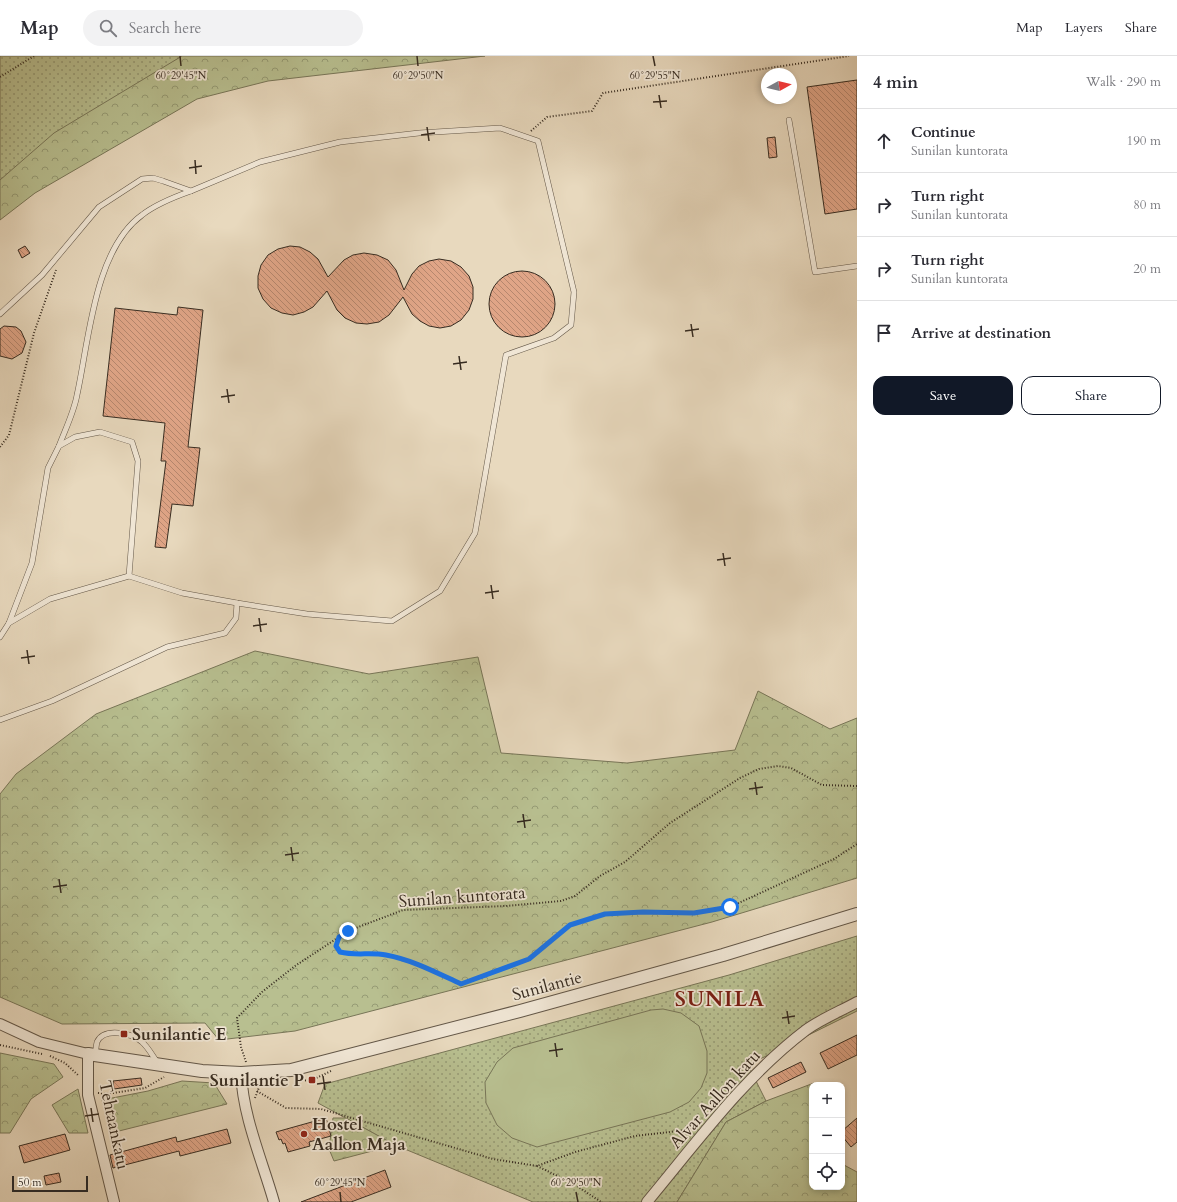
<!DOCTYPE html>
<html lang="en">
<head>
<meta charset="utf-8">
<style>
	:root { --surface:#fff; --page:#f2f2f3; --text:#2b2b33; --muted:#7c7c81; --line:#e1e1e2; --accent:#111827 }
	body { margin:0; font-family:Cardo,serif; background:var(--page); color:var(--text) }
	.controls { position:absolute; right:12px; bottom:12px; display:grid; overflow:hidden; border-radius:8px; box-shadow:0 2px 6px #0003 }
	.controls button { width:36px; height:36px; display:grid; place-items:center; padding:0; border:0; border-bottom:1px solid var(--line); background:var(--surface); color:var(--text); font:20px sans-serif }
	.compass { position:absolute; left:761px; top:12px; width:36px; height:36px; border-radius:50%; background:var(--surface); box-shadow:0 2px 6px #0003; rotate:82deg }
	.scale { position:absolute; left:12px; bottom:10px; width:76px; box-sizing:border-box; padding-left:4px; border:2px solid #372c21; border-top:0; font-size:11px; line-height:14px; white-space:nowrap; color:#372c21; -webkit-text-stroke:3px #f0e6d5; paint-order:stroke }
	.stop { position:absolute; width:12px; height:12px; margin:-9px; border:3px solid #1a73e8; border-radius:50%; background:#fff }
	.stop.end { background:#1a73e8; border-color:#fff; box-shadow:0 1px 4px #0008 }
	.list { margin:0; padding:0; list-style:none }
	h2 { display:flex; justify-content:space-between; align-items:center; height:52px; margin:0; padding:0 16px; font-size:17px }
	h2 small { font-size:13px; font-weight:400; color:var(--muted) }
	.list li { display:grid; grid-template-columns:26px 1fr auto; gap:12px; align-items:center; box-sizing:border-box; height:64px; padding:0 16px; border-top:1px solid var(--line) }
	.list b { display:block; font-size:15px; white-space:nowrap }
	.list p { margin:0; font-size:13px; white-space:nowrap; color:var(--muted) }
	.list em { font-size:13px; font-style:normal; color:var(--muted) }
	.actions { display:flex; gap:8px; padding:12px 16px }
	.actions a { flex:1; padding:9px 0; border:1px solid var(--accent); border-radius:12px; text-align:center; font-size:14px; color:var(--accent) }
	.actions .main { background:var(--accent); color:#fff }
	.icon { flex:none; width:22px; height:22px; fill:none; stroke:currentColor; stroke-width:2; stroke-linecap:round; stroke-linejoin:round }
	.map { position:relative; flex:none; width:857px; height:1146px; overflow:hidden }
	header { display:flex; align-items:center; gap:24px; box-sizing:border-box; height:56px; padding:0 20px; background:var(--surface); border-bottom:1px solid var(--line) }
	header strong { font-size:19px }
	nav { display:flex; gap:22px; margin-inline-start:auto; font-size:14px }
	.search { width:280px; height:36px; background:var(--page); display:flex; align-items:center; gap:10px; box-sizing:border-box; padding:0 14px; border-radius:22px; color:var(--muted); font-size:15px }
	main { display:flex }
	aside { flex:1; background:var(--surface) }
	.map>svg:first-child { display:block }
	.grass { fill:url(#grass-dots); stroke:#787658 }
	.forest { fill:url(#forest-crowns); stroke:#787658 }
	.pitch { fill:#b8bf90; stroke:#787658 }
	.building { fill:url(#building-back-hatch); stroke:#372c21 }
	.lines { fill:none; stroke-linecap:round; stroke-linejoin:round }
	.service-casing { stroke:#635748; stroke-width:6 }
	.minor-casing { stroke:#635748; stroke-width:12 }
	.tertiary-casing { stroke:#635748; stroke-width:14 }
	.path { stroke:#372c21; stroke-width:2; stroke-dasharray:1 2; stroke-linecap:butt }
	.service { stroke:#f0e6d5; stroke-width:5 }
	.minor { stroke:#f0e6d5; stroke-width:10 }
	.tertiary { stroke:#f0e6d5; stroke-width:12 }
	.route { stroke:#1a73e8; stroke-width:5 }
	.ticks { fill:none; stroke:#372c21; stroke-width:1.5 }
	.poi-dot { fill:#8f2418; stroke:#f0e6d5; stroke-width:1.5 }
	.labels { text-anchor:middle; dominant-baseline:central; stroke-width:3.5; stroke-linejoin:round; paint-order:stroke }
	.street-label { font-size:17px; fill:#372c21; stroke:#f0e6d5 }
	.poi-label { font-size:17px; font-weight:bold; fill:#372c21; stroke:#f0e6d5; text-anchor:start }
	.district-label { font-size:21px; font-weight:bold; letter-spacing:1px; fill:#7a1f14; stroke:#f0e6d5 }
	.ticks-label { font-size:10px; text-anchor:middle; fill:#372c21; stroke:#f0e6d5; stroke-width:3.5; stroke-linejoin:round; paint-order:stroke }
</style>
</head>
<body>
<header>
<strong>Map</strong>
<div class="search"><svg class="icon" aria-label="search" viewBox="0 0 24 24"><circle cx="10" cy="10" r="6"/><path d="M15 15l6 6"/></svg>Search here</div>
<nav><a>Map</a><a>Layers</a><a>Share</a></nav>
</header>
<main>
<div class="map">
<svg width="857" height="1146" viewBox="0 0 857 1146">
	<defs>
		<pattern id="grass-dots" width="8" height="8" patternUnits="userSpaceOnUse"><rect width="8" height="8" fill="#b8bf90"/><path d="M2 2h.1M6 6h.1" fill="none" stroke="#969b75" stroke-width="1.8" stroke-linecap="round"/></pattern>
		<pattern id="forest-crowns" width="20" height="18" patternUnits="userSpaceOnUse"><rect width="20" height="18" fill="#b8bf90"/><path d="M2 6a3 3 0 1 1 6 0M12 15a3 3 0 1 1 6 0" fill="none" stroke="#969b75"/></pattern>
		<pattern id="building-back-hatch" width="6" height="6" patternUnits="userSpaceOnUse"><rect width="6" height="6" fill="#e0a587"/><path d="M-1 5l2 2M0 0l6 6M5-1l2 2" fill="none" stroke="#b6876e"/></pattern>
	</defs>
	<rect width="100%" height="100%" fill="#e8d9be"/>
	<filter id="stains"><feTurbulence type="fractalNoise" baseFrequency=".005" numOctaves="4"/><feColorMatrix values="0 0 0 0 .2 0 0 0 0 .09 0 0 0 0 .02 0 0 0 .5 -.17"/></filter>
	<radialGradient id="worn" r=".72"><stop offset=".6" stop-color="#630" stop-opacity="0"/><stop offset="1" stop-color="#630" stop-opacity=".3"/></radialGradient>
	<!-- grass -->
	<g class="grass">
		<path d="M0 0H182L0 124Z"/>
		<path d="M857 880V955L748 1009 766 1045 726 1066 677 1146H533L395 1089 318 1047 325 1028 729 919Z"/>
	</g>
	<!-- forest -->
	<g class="forest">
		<path d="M182 0H485L268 25 197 43 35 137 0 164V124L54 77Z"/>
		<path d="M255 595 369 618 478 601 501 697 627 707 735 694 758 635 830 673 857 662V822L712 866 295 975 219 984 205 967 62 968 0 941V738L16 718 96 658Z"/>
		<path d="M0 997 54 1008 63 1021 31 1043 10 1077H0Z"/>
		<path d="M182 1025 214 1027 227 1048 111 1077 102 1044 148 1035Z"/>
		<path d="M814 1027 815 1029H812V1131H842V1105L844 1109 857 1116V1146H677L726 1066 766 1045Z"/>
		<path d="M78 1033 88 1077H69L52 1049Z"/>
		<path d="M333 1062H346L395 1089 334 1105 329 1093Z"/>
	</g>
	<!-- pitch -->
	<path class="pitch" d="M663 953 681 957 699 970 707 995V1017L701 1032 689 1046 670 1056 537 1091 512 1082 497 1069 486 1047 485 1026 497 1006 513 992 651 954Z"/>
	<!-- building -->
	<g class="building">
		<path d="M857 24V153L825 158 807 31Z"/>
		<path d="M775 81 777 101 769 102 767 82Z"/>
		<path d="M25 190 30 197 22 202 18 194Z"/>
		<path d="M290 190 300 191 310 196 318 203 328 221 344 204 353 199 364 197 377 199 388 204 396 214 404 234 412 218 419 210 429 205 439 203 451 205 461 211 469 220 473 231V243L469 254 461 264 451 270 440 272 429 270 420 265 412 258 403 241 389 259 379 266 367 268 356 267 345 262 337 254 327 235 313 251 304 256 293 259 282 257 271 252 263 243 258 232V220L261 209 268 199 278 193Z"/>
		<circle cx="522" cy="248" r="33"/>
		<path d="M178 251 203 254 188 391 200 392 193 450 172 448 166 492 155 491 166 405H161L165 367 103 360 115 252 177 259Z"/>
		<path d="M4 270 16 271 21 275 26 286 22 297 12 303 0 300V273Z"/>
		<path d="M857 979V999L828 1013 820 997Z"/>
		<path d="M801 1006 806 1016 773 1032 768 1022Z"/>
		<path d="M141 1022 142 1029 114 1033 113 1025Z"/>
		<path d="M326 1062 331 1080 309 1086 310 1090 288 1096 285 1087 283 1088 281 1083 279 1084 276 1076Z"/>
		<path d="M857 1062V1086L851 1091 842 1080V1075Z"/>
		<path d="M227 1073 231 1087 180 1100 179 1095 113 1112 110 1099 176 1081 177 1086Z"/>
		<path d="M65 1078 70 1094 24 1107 19 1090Z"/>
		<path d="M385 1114 391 1131 351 1146H301Z"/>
		<path d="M59 1117 61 1126 46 1129 44 1120Z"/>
	</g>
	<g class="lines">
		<!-- service casing -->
		<g class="service-casing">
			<g id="service">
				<path d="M789 64 815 216 857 210"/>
				<path d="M0 258 42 219 99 151 142 123 153 122 163 125 191 135 260 106 340 86 419 77 500 72 538 85 574 236 571 269 554 282 506 299 475 477 440 535 392 565 307 558 237 547 182 537 129 520 50 543 9 567 0 581"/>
				<path d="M59 390C65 374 74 356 77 339 89 285 94 194 142 159 156 148 174 141 191 135"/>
				<path d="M9 567 32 507 48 412 59 390 75 381 100 376 132 386 138 405 129 520"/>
				<path d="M0 664 52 645 167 591 225 577 236 562 237 547"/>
				<path d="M95 998C96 995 96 990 97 986 104 971 132 977 142 986 148 991 152 999 157 1006"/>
			</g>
		</g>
		<!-- minor casing -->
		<g class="minor-casing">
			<g id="minor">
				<path d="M0 968 39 986 88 998V1039L114 1146"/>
				<path d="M241 1017C243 1061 262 1104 274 1146"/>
				<path d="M647 1146C697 1086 744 1021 806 974 821 963 841 955 857 946"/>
			</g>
		</g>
		<!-- tertiary casing -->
		<g class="tertiary-casing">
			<path id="tertiary" d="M88 998 202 1015 241 1017 291 1014 520 955 723 899 857 858"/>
		</g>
		<!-- path -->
		<g class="path">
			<path d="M0 21 34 0"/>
			<path d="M531 75 547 61 592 55 603 37 849 0"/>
			<path d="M0 391 9 379 34 277 56 214"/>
			<path d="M857 730 822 729 791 712 778 710 759 713 740 722 670 767 625 806 600 820 575 840 561 845 506 850 403 854 348 875 339 881 336 889 340 897C355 900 371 896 386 899 413 904 437 917 461 928L529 903 570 869 605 858 643 856 694 857 730 851 834 803 857 788"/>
			<path d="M0 989 42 998"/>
			<path d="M50 1000 65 1007 79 1020"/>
			<path d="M246 1006 241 991 237 962 262 936 295 910 339 881"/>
			<path d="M296 1025 312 1024 331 1015"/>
			<path d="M257 1035 286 1052 321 1053 493 1103 537 1110 575 1096 635 1080 695 1073"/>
			<path d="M98 1037 107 1038 145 1032 164 1021"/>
			<path d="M255 1042 261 1026"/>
			<path d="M537 1110 574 1128 601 1146"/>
		</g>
		<!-- service -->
		<use href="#service" class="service"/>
		<!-- minor -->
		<use href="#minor" class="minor"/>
		<!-- tertiary -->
		<use href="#tertiary" class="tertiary"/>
	</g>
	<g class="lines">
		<!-- route -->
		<path class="route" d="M348 875 339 881 336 890 340 896C355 900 371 896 386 899 413 904 437 917 461 928L529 903 570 869 605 858 643 856 694 857 730 851"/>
	</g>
	<!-- ticks -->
	<path class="ticks" d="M180 0 181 10M417 0 418 10M653 0 655 10M659 39 661 52M653 46 667 45M427 71 429 85M421 79 435 77M195 104 196 118M189 112 202 110M691 268 693 281M685 275 699 273M459 300 461 314M453 308 467 306M227 333 229 347M221 341 235 339M723 497 725 510M717 504 731 502M491 529 493 543M485 537 499 535M259 562 261 576M253 570 267 568M27 594 29 608M21 602 35 600M755 726 757 739M749 733 763 731M523 758 525 772M517 766 531 764M291 791 293 805M285 799 299 797M59 823 61 837M53 831 67 829M787 955 789 968M782 962 795 960M555 987 557 1001M549 995 563 993M323 1020 325 1034M317 1028 331 1026M91 1052 93 1066M85 1060 99 1058M340 1136 341 1146M576 1136 578 1146"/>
	<!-- markers -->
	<g class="poi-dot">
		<rect x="120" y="974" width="8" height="8" rx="2"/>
		<rect x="308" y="1020" width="8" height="8" rx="2"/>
		<circle cx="304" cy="1078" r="4"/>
	</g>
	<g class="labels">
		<!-- street labels -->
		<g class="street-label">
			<text transform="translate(462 841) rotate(-4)">Sunilan kuntorata</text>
			<text transform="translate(547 930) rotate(-15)">Sunilantie</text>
			<text transform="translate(715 1043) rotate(-48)">Alvar Aallon katu</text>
			<text transform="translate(114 1069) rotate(78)">Tehtaankatu</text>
		</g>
		<!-- poi labels -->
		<g class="poi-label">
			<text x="132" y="978">Sunilantie E</text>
			<text x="304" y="1024" text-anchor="end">Sunilantie P</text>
			<text x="312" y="1068">Hostel<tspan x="312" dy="20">Aallon Maja</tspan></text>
		</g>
		<!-- district labels -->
		<g class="district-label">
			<text x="720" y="943">SUNILA</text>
		</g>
	</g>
	<g class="ticks-label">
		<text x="181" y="23">60°29'45"N</text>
		<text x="418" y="23">60°29'50"N</text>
		<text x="655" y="23">60°29'55"N</text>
		<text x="340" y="1130">60°29'45"N</text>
		<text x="576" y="1130">60°29'50"N</text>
	</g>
	<rect width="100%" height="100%" filter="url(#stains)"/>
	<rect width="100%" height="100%" fill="url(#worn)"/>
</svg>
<div class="controls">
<button>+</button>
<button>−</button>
<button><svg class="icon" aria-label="locate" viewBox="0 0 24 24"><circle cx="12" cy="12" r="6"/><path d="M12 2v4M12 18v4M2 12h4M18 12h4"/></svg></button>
</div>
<svg class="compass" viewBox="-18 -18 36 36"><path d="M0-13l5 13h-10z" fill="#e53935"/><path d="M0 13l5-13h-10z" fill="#7c7c81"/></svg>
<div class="scale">50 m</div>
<div class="stop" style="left:730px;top:851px"></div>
<div class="stop end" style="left:348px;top:875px"></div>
</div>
<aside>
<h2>4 min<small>Walk · 290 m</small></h2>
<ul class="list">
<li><svg class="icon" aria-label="ahead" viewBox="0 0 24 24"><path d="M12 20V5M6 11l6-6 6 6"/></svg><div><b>Continue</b><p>Sunilan kuntorata</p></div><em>190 m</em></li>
<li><svg class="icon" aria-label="right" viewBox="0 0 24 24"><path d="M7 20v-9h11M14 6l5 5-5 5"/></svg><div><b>Turn right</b><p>Sunilan kuntorata</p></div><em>80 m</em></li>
<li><svg class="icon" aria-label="right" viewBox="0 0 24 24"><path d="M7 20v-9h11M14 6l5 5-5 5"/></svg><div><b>Turn right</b><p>Sunilan kuntorata</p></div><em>20 m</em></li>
<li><svg class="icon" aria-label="arrive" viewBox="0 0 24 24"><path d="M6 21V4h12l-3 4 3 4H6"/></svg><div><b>Arrive at destination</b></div></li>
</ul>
<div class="actions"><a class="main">Save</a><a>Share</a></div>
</aside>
</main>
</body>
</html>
